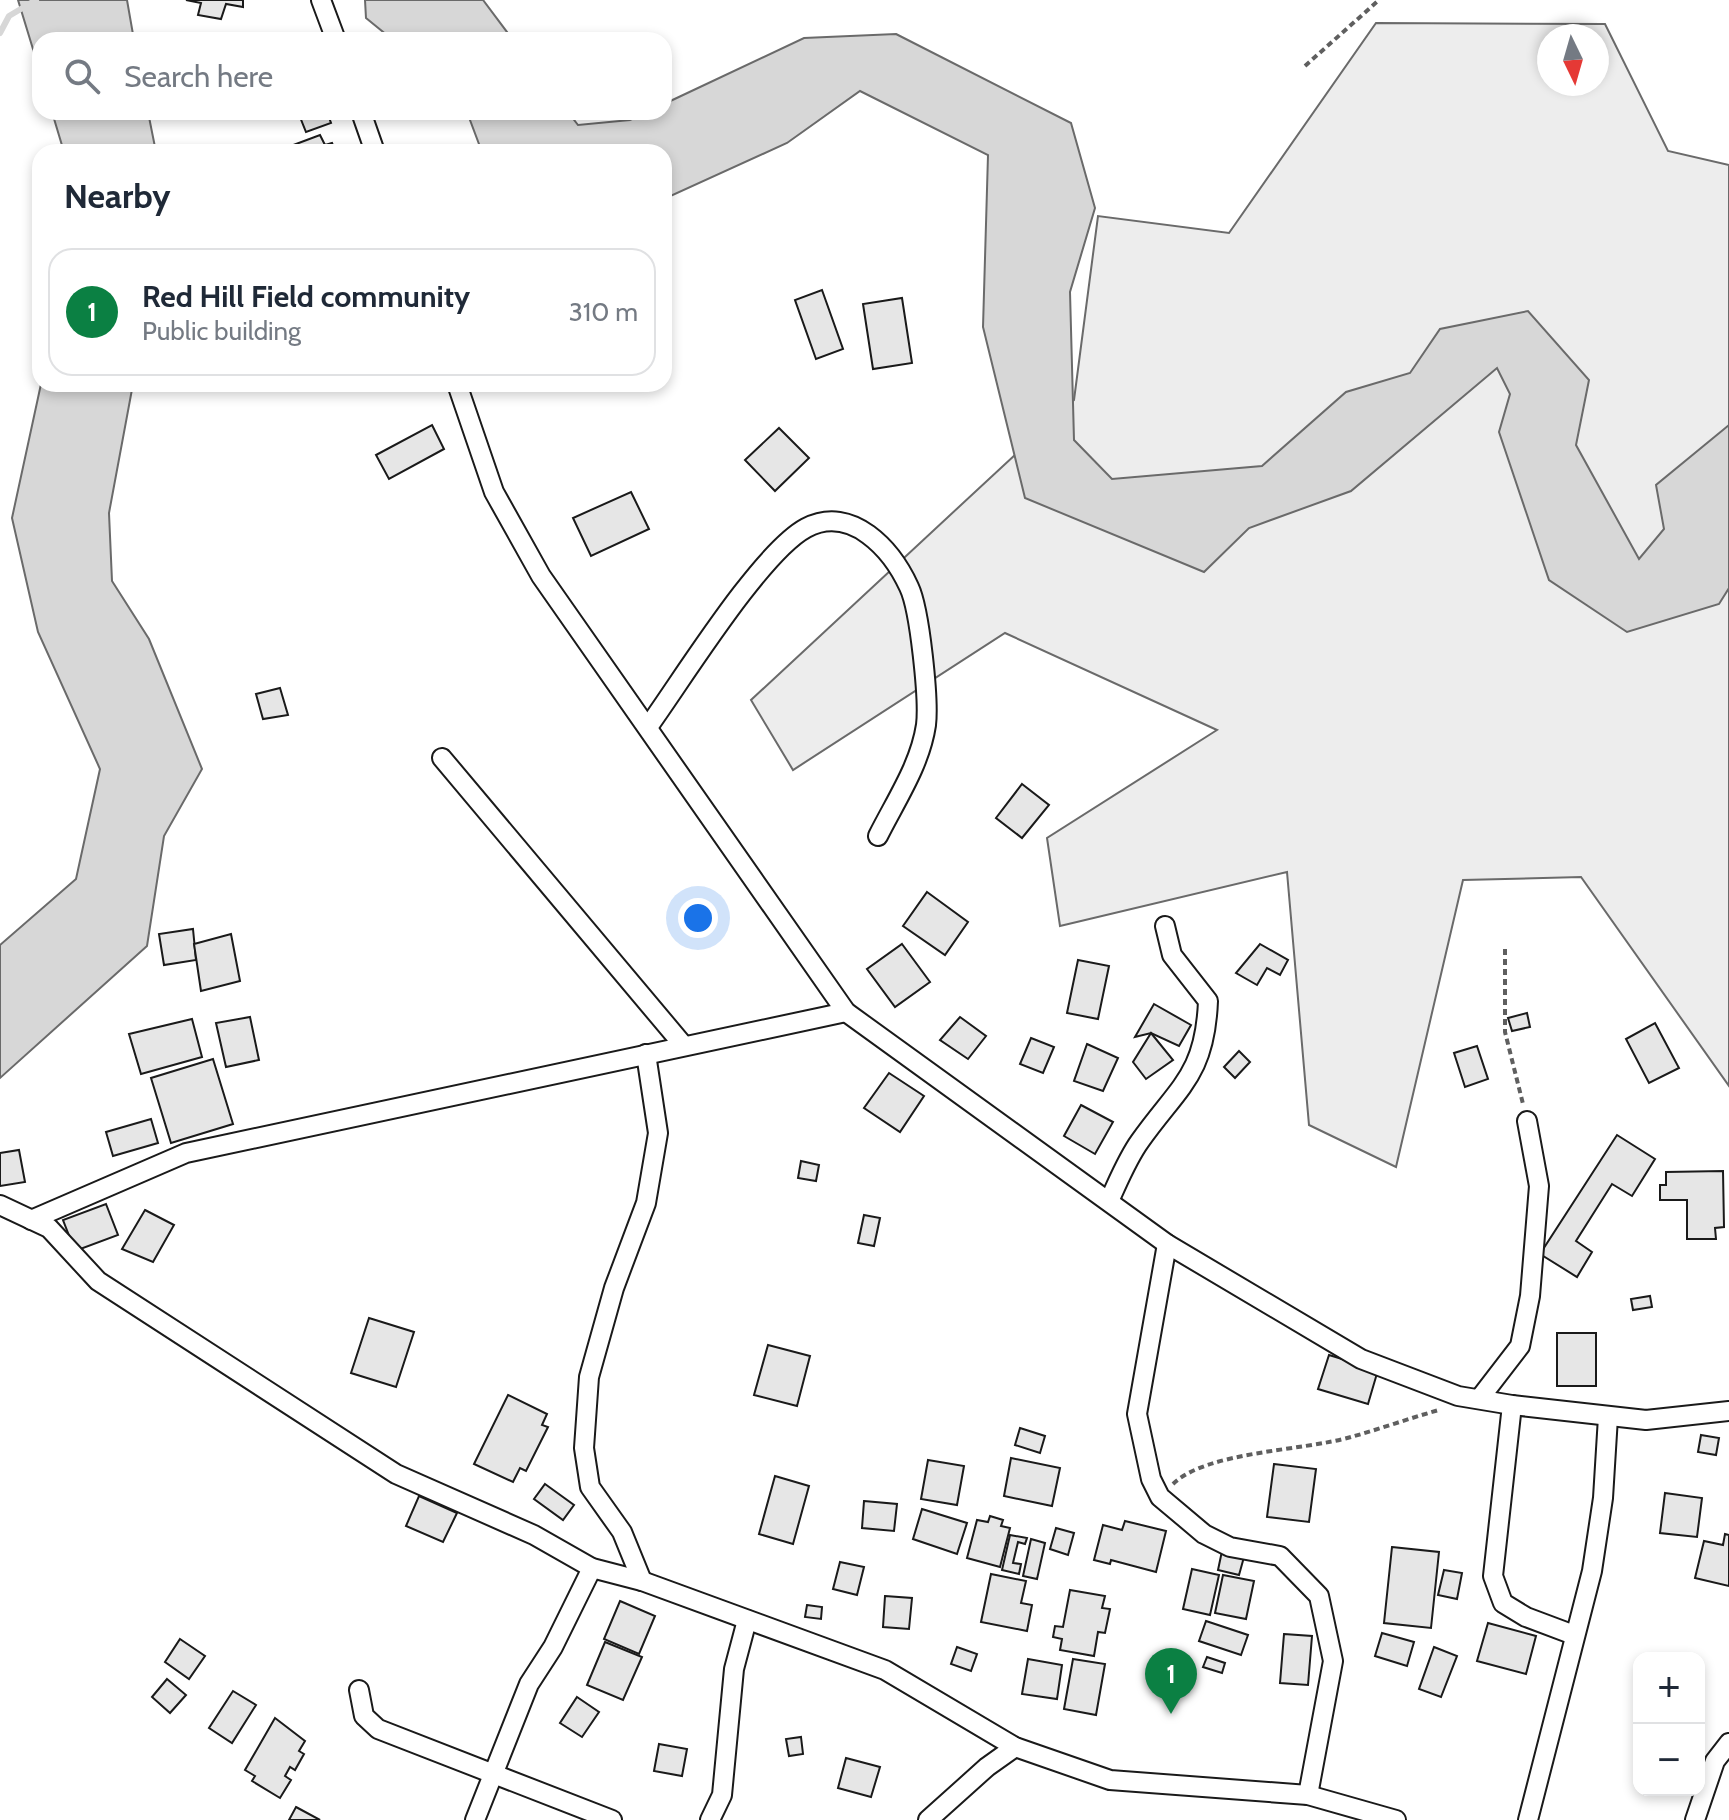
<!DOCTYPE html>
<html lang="en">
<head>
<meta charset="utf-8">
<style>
	:root { --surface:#fff; --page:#f6f6f7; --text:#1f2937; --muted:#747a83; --line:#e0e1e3; --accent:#0b8043 }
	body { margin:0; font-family:Cabin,sans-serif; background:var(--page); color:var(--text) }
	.controls { position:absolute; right:24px; bottom:24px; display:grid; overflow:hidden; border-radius:16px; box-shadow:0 4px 12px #0003 }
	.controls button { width:72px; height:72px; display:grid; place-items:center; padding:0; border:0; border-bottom:2px solid var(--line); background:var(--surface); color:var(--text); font:40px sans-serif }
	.compass { position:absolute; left:1537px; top:24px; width:72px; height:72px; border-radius:50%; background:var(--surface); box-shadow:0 4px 12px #0003; rotate:175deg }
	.you { position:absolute; left:698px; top:918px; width:28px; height:28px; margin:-20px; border:6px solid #fff; border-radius:50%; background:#1a73e8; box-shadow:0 0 0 12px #1a73e833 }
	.badge { display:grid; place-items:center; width:52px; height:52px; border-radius:50%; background:var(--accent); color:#fff; font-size:26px; font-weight:700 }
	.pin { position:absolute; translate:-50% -66px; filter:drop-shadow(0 2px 4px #0008) }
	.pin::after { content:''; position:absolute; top:42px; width:28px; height:24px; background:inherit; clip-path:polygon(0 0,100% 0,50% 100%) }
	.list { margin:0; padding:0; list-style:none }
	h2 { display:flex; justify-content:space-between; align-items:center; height:104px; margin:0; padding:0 32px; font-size:34px }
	h2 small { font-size:26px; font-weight:400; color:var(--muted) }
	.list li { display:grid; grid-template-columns:52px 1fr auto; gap:24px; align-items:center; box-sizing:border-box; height:128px; margin:0 16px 16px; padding:0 16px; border:2px solid var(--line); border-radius:24px }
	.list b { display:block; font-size:30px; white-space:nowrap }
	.list p { margin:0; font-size:26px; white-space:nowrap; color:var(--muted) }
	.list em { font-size:26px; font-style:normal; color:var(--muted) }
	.icon { flex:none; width:44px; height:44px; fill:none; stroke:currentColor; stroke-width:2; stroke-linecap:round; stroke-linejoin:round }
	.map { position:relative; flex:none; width:1729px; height:1820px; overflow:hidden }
	.search { position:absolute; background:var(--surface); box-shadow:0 4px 12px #0003; left:32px; top:32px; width:640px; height:88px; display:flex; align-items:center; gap:20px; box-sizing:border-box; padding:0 28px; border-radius:24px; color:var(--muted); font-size:30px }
	.panel { position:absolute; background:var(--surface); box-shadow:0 4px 12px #0003; left:32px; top:144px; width:640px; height:248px; border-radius:24px }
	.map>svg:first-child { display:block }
	.built { fill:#ededed; stroke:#6a6a6a; stroke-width:2; fill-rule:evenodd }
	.water { fill:#d7d7d7; stroke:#6a6a6a; stroke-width:2 }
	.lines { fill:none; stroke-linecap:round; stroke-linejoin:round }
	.stream { stroke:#d7d7d7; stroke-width:6 }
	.building { fill:#e6e6e6; stroke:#1a1a1a; stroke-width:2 }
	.street-casing { stroke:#1a1a1a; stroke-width:22 }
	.path { stroke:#5f5f5f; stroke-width:4; stroke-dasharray:6 4; stroke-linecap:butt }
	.street { stroke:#fff; stroke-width:18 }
</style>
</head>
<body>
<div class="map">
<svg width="1729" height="1820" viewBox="0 0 1729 1820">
	<rect width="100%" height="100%" fill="#fff"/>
	<!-- built -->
	<path class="built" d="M1376 23 1605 24 1668 151 1729 165V1086L1581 877 1463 880 1396 1167 1309 1125 1287 872 1060 926 1047 838 1217 730 1005 633 793 770 751 700 1074 400 1098 216 1229 233ZM1549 36H1597V84H1549Z"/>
	<!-- water -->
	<g class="water">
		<path d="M18 0H127L134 40H40V72Z"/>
		<path d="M365 0H483L513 40H393L366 18Z"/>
		<path d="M896 34 1071 123 1095 208 1070 292 1074 440 1112 479 1262 466 1346 392 1410 373 1440 329 1528 311 1589 380 1576 445 1639 559 1664 529 1656 485 1729 425V588L1719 604 1627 632 1549 580 1499 432 1510 394 1497 368 1351 491 1249 528 1204 572 1025 498 983 327 988 155 860 91 787 143 664 199V152H482L467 112H568L578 125 630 120 647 112H664V104L804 38Z"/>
		<path d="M52 112H148L156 152H64Z"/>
		<path d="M41 384H133L109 513 112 581 149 639 202 769 164 836 147 946 0 1078V945L76 879 100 769 38 632 12 518Z"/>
	</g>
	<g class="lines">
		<!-- stream -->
		<path class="stream" d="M0 33 9 16 36 0"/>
	</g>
	<!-- building -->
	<g class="building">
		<path d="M186 0H243V7L226 4 221 19 198 15 201 3Z"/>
		<path d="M298 112H327L331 123 306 132Z"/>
		<path d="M320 135 325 145 332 143 336 152 280 150Z"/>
		<path d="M822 290 843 349 816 359 795 300Z"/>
		<path d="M902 298 912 363 873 369 863 304Z"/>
		<path d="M432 425 444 449 389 479 376 455Z"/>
		<path d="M779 428 809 458 775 491 745 460Z"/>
		<path d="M631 492 649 529 591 556 573 518Z"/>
		<path d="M280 688 288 715 263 719 256 694Z"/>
		<path d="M1022 784 1049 805 1022 838 996 818Z"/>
		<path d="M927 892 968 922 945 955 903 926Z"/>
		<path d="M193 929 196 960 164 965 159 934Z"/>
		<path d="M231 934 240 981 201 991 194 944Z"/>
		<path d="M902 944 930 982 895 1007 867 969Z"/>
		<path d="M1260 944 1288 960 1280 975 1267 968 1257 985 1236 973Z"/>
		<path d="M1078 960 1109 966 1098 1019 1067 1013Z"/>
		<path d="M1154 1004 1191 1025 1179 1046 1151 1033 1135 1037Z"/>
		<path d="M1527 1013 1530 1027 1512 1031 1508 1018Z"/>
		<path d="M250 1017 259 1060 226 1067 216 1023Z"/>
		<path d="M960 1017 986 1036 968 1059 940 1040Z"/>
		<path d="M192 1019 202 1057 141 1074 129 1034Z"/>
		<path d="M1655 1023 1679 1068 1649 1083 1626 1039Z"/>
		<path d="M1151 1033 1173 1060 1146 1079 1133 1062Z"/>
		<path d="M1031 1038 1054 1047 1043 1073 1020 1064Z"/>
		<path d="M1087 1044 1118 1058 1103 1091 1074 1081Z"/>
		<path d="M1477 1046 1488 1079 1465 1087 1454 1053Z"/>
		<path d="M1239 1051 1250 1062 1235 1078 1224 1067Z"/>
		<path d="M213 1059 233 1124 171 1143 151 1078Z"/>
		<path d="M889 1073 924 1096 900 1132 864 1108Z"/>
		<path d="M1081 1105 1113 1122 1095 1154 1064 1136Z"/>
		<path d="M151 1119 158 1143 113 1156 106 1132Z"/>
		<path d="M1617 1135 1655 1159 1632 1196 1612 1184 1576 1241 1592 1252 1577 1277 1540 1254Z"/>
		<path d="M19 1150 25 1182 0 1186V1153Z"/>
		<path d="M801 1161 819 1165 816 1181 798 1178Z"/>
		<path d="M1723 1171 1724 1227 1715 1228 1716 1239H1687V1200H1660V1185H1666V1172Z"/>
		<path d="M106 1204 118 1235 75 1251 63 1220Z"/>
		<path d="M145 1210 174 1225 153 1262 122 1249Z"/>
		<path d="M864 1215 880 1218 874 1246 858 1243Z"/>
		<path d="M1650 1296 1652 1307 1633 1310 1631 1299Z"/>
		<path d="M369 1318 414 1332 396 1387 351 1373Z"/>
		<rect x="1557" y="1333" width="39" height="53"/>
		<path d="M768 1345 810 1356 797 1406 754 1395Z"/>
		<path d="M1329 1355 1378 1370 1368 1404 1318 1389Z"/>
		<path d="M508 1395 547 1414 542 1425 548 1427 526 1471 520 1468 513 1482 474 1464Z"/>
		<path d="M1020 1428 1045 1436 1040 1453 1015 1445Z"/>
		<path d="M1701 1435 1719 1438 1716 1455 1698 1452Z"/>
		<path d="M1011 1458 1060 1468 1052 1506 1004 1496Z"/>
		<path d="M928 1460 964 1466 957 1505 921 1499Z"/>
		<path d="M1274 1464 1316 1469 1309 1522 1267 1517Z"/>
		<path d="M775 1476 809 1486 793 1544 759 1534Z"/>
		<path d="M545 1484 574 1505 563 1520 534 1499Z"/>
		<path d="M1665 1493 1702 1498 1697 1537 1660 1533Z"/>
		<path d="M419 1496 457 1513 443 1542 406 1526Z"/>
		<path d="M864 1501 897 1504 894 1531 862 1528Z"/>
		<path d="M922 1509 967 1523 957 1554 913 1539Z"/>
		<path d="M990 1516 1003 1520 1001 1526 1010 1528 1000 1567 967 1558 977 1520 988 1522Z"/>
		<path d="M1125 1521 1166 1531 1156 1572 1111 1560 1110 1564 1094 1560 1103 1525 1122 1530Z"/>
		<path d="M1056 1528 1074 1533 1068 1555 1050 1549Z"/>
		<path d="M1725 1534 1729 1535V1586L1695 1578 1704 1541 1723 1545Z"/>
		<path d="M1010 1535 1027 1538 1025 1544 1018 1542 1013 1563 1021 1564 1019 1574 1002 1570Z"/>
		<path d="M1031 1539 1045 1543 1037 1579 1023 1576Z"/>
		<path d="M1392 1547 1439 1552 1431 1628 1384 1623Z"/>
		<path d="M1222 1551 1244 1557 1239 1575 1218 1570Z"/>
		<path d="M840 1562 864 1567 857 1595 833 1589Z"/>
		<path d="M1192 1569 1219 1575 1210 1615 1183 1609Z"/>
		<path d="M1444 1570 1462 1573 1457 1599 1438 1595Z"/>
		<path d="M991 1574 1026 1581 1021 1603 1032 1605 1027 1631 981 1622Z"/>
		<path d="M1223 1575 1254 1581 1246 1619 1215 1613Z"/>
		<path d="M1070 1590 1105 1596 1102 1608 1110 1609 1105 1633 1098 1632 1094 1656 1060 1650 1062 1639 1053 1637 1055 1626 1063 1627Z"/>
		<path d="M885 1596 912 1598 909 1629 883 1627Z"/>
		<path d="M620 1601 655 1616 639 1654 604 1639Z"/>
		<path d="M807 1605 822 1607 821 1619 805 1617Z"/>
		<path d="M1206 1621 1248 1635 1241 1655 1199 1641Z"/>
		<path d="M1488 1623 1536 1636 1526 1674 1477 1661Z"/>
		<path d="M1382 1633 1414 1642 1407 1666 1375 1656Z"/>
		<path d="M1284 1634 1312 1636 1308 1685 1280 1683Z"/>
		<path d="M180 1639 205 1656 189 1679 165 1662Z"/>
		<path d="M605 1642 642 1657 623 1700 587 1685Z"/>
		<path d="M957 1647 977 1654 971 1671 951 1664Z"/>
		<path d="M1434 1647 1457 1656 1441 1697 1419 1689Z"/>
		<path d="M1207 1657 1225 1663 1222 1673 1203 1667Z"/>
		<path d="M1028 1659 1062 1665 1057 1699 1022 1694Z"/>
		<path d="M1073 1659 1105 1664 1096 1715 1064 1709Z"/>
		<path d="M167 1679 186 1695 170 1713 152 1697Z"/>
		<path d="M233 1691 256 1705 232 1743 209 1728Z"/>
		<path d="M577 1697 599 1712 582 1737 560 1723Z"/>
		<path d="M275 1718 305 1741 299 1751 304 1754 295 1770 290 1767 285 1776 291 1780 280 1798 252 1781 255 1776 245 1770Z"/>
		<path d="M801 1737 803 1754 789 1756 786 1739Z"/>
		<path d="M659 1744 687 1749 682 1776 654 1771Z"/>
		<path d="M846 1758 880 1767 871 1797 838 1788Z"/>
		<path d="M296 1807 320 1820H289Z"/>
	</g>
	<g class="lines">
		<!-- street casing -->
		<g class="street-casing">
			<g id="street">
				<path d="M321 0 336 40"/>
				<path d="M361 112 375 152"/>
				<path d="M457 384 494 492 541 576 846 1012 1167 1244 1361 1359 1458 1396 1512 1405 1646 1420 1729 1411"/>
				<path d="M648 727C682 680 760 553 806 528 852 504 892 550 909 587 920 610 929 700 926 725 920 765 896 800 878 836"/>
				<path d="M442 758 684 1046"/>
				<path d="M1109 1201C1118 1182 1127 1159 1140 1141 1179 1086 1205 1075 1208 1001L1172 955 1165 926"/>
				<path d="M0 1205 49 1228 98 1281 396 1474 534 1535 592 1568 642 1581 885 1670 1015 1747 1110 1780 1308 1795 1396 1820"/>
				<path d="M31 1220 186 1153 846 1012"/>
				<path d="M1167 1244 1137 1414 1151 1479 1160 1497 1204 1534 1230 1547 1280 1556 1319 1596 1333 1661 1308 1795"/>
				<path d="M1480 1398 1520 1346 1530 1296 1539 1186 1527 1121"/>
				<path d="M1512 1405 1493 1576 1503 1603 1526 1617 1574 1635"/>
				<path d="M642 1581 622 1532 590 1487 584 1448 589 1377 614 1288 646 1203 658 1133 646 1054"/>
				<path d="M359 1690 364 1716 378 1729 612 1820"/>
				<path d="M475 1820 529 1684 553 1647 592 1568"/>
				<path d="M710 1820 722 1795 734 1669 747 1620"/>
				<path d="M928 1820 987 1767 1015 1747"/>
				<path d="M1528 1820 1592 1571 1603 1498 1608 1417"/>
				<path d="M1695 1820 1715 1761 1729 1743"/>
			</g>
		</g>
		<!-- path -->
		<g class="path">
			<path d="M1305 66 1379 0"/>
			<path d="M1505 949V1032L1523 1104"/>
			<path d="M1173 1484C1207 1451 1303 1451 1351 1437 1380 1429 1410 1418 1439 1410"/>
		</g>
		<!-- street -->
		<use href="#street" class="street"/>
	</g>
</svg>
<div class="controls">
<button>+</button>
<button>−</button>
</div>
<svg class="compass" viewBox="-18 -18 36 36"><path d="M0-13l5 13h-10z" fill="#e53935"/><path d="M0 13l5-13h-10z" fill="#747a83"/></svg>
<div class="you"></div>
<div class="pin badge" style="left:1171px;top:1714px">1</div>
<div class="search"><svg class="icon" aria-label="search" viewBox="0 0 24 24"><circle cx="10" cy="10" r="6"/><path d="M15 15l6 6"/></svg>Search here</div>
<section class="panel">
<h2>Nearby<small></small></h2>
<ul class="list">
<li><span class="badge">1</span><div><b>Red Hill Field community</b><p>Public building</p></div><em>310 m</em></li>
</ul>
</section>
</div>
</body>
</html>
